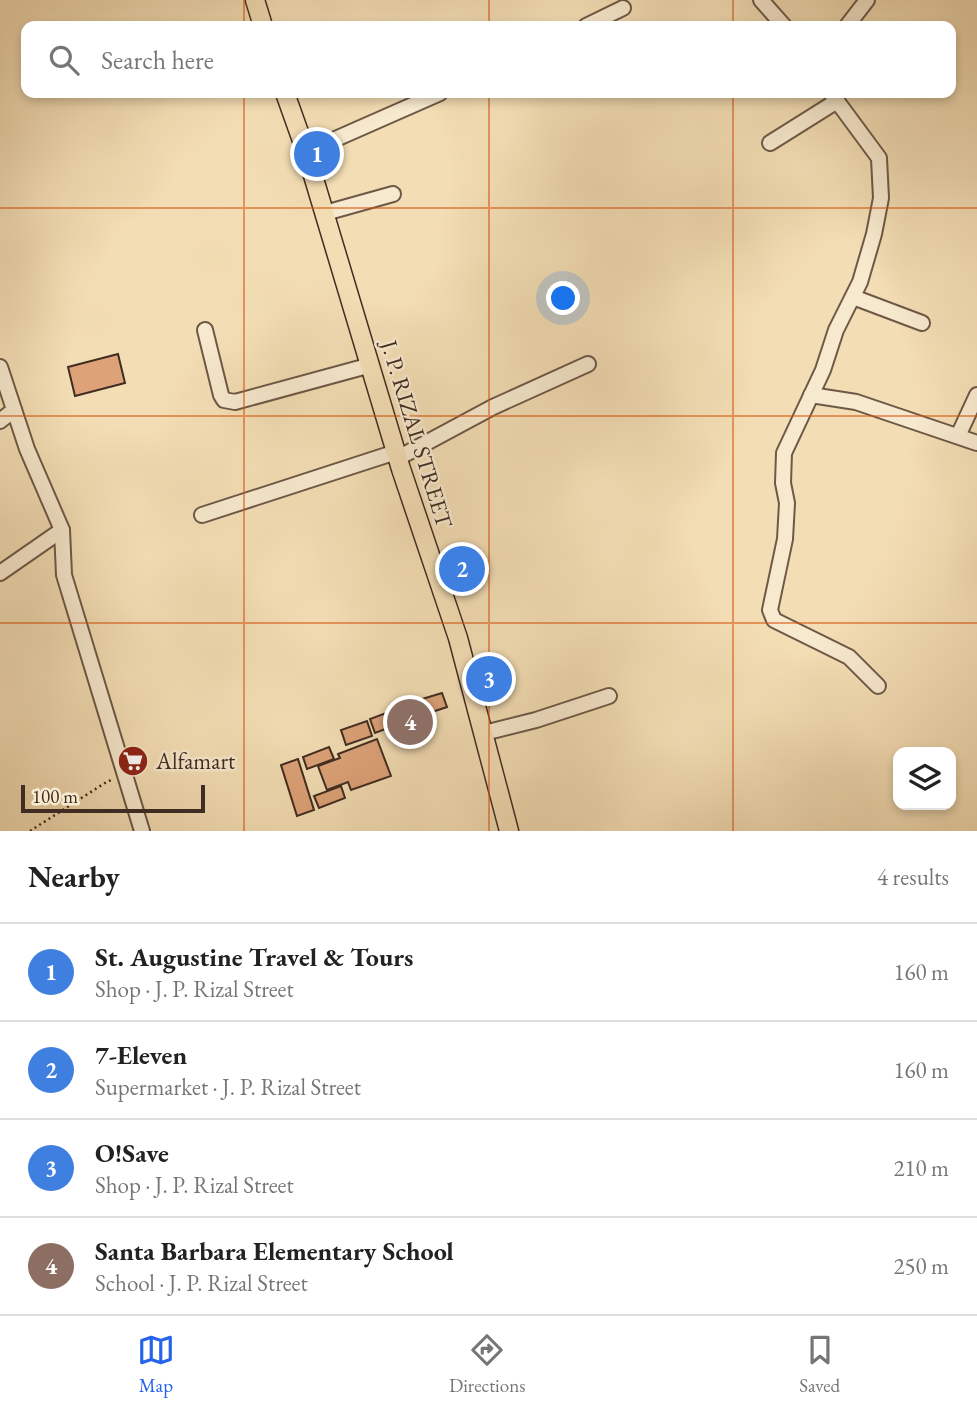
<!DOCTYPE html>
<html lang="en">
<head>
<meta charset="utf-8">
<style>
	:root { --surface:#fff; --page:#f2f2f2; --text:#222; --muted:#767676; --line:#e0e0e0; --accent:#2563eb }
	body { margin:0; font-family:"EB Garamond",serif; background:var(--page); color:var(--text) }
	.controls { position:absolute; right:21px; bottom:21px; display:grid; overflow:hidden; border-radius:14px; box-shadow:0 4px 10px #0003 }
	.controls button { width:63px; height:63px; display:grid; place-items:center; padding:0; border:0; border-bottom:2px solid var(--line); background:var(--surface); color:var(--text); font:35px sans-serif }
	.scale { position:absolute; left:21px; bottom:18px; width:184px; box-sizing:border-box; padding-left:7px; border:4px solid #412c22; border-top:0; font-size:19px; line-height:24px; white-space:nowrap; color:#412c22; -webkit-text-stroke:5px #f7e9ce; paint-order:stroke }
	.you { position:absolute; left:564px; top:299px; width:24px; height:24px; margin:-18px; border:5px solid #fff; border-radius:50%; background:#1a73e8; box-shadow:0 0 0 10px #1a73e833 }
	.badge { display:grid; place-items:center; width:46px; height:46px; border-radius:50%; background:var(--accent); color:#fff; font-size:23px; font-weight:700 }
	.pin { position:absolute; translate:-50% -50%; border:4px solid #fff; box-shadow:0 2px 7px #0006 }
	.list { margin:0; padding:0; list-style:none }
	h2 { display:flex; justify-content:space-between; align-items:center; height:91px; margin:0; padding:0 28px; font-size:30px }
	h2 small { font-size:23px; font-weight:400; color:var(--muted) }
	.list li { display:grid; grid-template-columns:46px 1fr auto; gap:21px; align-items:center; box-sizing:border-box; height:98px; padding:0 28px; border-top:2px solid var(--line) }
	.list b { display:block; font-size:26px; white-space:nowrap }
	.list p { margin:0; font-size:23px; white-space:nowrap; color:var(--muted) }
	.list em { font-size:23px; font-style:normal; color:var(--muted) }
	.icon { flex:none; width:38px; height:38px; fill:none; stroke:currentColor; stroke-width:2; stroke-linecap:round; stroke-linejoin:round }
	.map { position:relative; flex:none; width:977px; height:831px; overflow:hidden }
	.search { position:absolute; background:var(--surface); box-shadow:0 4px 10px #0003; left:21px; right:21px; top:21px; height:77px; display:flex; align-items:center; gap:18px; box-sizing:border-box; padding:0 24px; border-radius:14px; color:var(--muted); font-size:26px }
	.sheet { height:483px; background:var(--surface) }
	nav { display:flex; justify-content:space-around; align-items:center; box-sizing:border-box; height:98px; border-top:2px solid var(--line); background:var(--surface); font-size:19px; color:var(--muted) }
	nav a { display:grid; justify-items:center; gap:4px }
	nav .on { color:var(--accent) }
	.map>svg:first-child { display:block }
	.building { fill:#dda278; stroke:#412c22; stroke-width:2 }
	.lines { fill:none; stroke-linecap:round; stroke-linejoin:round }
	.minor-casing { stroke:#6e5846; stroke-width:18 }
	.major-casing { stroke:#412c22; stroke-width:21 }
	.path { stroke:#412c22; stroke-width:2.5; stroke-dasharray:2 3.5; stroke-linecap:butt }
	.minor { stroke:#f7e9ce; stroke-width:14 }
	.major { stroke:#f3ddb4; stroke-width:18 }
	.grid { fill:none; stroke:#d7540e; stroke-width:2; stroke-opacity:0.55 }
	.labels { text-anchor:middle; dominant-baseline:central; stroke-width:5; stroke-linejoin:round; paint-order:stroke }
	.street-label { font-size:23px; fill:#412c22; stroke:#f7e9ce }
	.poi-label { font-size:23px; fill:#412c22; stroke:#f7e9ce; text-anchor:start }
</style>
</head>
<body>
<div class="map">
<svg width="977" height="831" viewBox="0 0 977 831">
	<rect width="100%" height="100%" fill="#f3ddb4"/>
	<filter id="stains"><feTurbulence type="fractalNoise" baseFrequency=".00286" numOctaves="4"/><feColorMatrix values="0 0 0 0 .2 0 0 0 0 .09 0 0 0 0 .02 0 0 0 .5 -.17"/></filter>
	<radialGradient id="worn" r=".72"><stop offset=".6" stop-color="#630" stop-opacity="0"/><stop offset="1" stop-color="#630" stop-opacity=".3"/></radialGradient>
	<!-- building -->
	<g class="building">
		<path d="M118 354 125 383 75 396 68 367Z"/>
		<path d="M442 693 447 707 414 718 409 703Z"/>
		<path d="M394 710 399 724 375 733 370 719Z"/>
		<path d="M367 721 372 736 346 745 341 730Z"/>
		<path d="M377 739 391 776 351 790 348 782 327 790 318 766 340 758 338 754Z"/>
		<path d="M329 747 334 759 307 769 303 757Z"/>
		<path d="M298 759 314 810 297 816 281 765Z"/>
		<path d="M341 786 345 798 319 808 314 796Z"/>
	</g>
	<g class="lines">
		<!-- minor casing -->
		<g class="minor-casing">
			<g id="minor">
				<path d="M761 0 784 26"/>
				<path d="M586 26 623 8"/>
				<path d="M847 26 867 0"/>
				<path d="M831 93 879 158 881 198 874 234 860 282 836 330 823 370 784 453 783 483 787 503 785 539 770 610 774 620 849 657 878 686"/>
				<path d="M770 143 837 101"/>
				<path d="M306 152 440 93"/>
				<path d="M325 213 393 194"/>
				<path d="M853 297 922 323"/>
				<path d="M205 330 221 395 224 400 235 402 371 365"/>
				<path d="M0 367 27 449 62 530 64 575 142 831"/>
				<path d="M811 395 856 402 977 443"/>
				<path d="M0 421 14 410"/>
				<path d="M958 436 977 395"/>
				<path d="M398 458 493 407 588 364"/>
				<path d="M202 515 396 452"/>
				<path d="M0 573 62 530"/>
				<path d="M484 733 536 720 609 696"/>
			</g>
		</g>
		<!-- major casing -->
		<g class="major-casing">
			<g id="major">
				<path d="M255 0 263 26"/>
				<path d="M285 93 306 152 401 469 458 638 509 831"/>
			</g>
		</g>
		<!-- path -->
		<path class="path" d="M30 831 108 781 113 780"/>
		<!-- minor -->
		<use href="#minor" class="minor"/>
		<!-- major -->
		<use href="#major" class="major"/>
	</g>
	<!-- grid -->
	<path class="grid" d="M244 0V26M489 0V26M733 0V26M244 93V831M489 93V831M733 93V831M0 208H977M0 416H977M0 623H977"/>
	<!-- icons -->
	<defs>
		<g id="supermarket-disc" transform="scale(1.575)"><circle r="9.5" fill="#8f2418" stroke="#f7e9ce"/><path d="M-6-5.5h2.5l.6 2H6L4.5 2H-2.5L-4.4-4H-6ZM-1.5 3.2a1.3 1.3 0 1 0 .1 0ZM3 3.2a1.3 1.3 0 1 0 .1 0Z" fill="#fff"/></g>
	</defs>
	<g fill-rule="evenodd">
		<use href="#supermarket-disc" x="133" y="761"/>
	</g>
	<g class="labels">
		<!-- street labels -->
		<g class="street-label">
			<text transform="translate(417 434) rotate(73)">J. P. RIZAL STREET</text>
		</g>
		<!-- poi labels -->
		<g class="poi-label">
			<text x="156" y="761">Alfamart</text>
		</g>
	</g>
	<rect width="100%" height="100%" filter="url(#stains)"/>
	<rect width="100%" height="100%" fill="url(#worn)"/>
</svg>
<div class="controls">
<button><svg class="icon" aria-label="layers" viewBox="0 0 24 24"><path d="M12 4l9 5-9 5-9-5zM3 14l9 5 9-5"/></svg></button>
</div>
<div class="scale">100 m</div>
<div class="you"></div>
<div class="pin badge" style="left:317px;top:154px;background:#3f7fe0">1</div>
<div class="pin badge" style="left:462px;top:569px;background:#3f7fe0">2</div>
<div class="pin badge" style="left:489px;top:679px;background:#3f7fe0">3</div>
<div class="pin badge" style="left:410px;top:722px;background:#8d6e63">4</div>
<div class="search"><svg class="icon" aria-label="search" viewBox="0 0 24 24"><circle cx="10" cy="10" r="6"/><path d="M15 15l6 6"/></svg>Search here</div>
</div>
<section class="sheet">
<h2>Nearby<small>4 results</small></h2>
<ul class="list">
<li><span class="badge" style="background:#3f7fe0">1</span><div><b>St. Augustine Travel &amp; Tours</b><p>Shop · J. P. Rizal Street</p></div><em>160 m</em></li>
<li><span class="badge" style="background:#3f7fe0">2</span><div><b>7-Eleven</b><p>Supermarket · J. P. Rizal Street</p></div><em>160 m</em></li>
<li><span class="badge" style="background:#3f7fe0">3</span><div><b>O!Save</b><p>Shop · J. P. Rizal Street</p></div><em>210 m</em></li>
<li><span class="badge" style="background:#8d6e63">4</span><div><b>Santa Barbara Elementary School</b><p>School · J. P. Rizal Street</p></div><em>250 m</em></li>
</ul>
</section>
<nav>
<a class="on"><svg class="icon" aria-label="map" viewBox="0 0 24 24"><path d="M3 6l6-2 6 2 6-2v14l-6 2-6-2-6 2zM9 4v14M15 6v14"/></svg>Map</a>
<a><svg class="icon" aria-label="directions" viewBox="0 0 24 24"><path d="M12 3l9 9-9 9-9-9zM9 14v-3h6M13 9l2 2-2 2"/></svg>Directions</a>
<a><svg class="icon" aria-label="saved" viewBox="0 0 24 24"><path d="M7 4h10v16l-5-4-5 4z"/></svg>Saved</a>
</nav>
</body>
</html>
